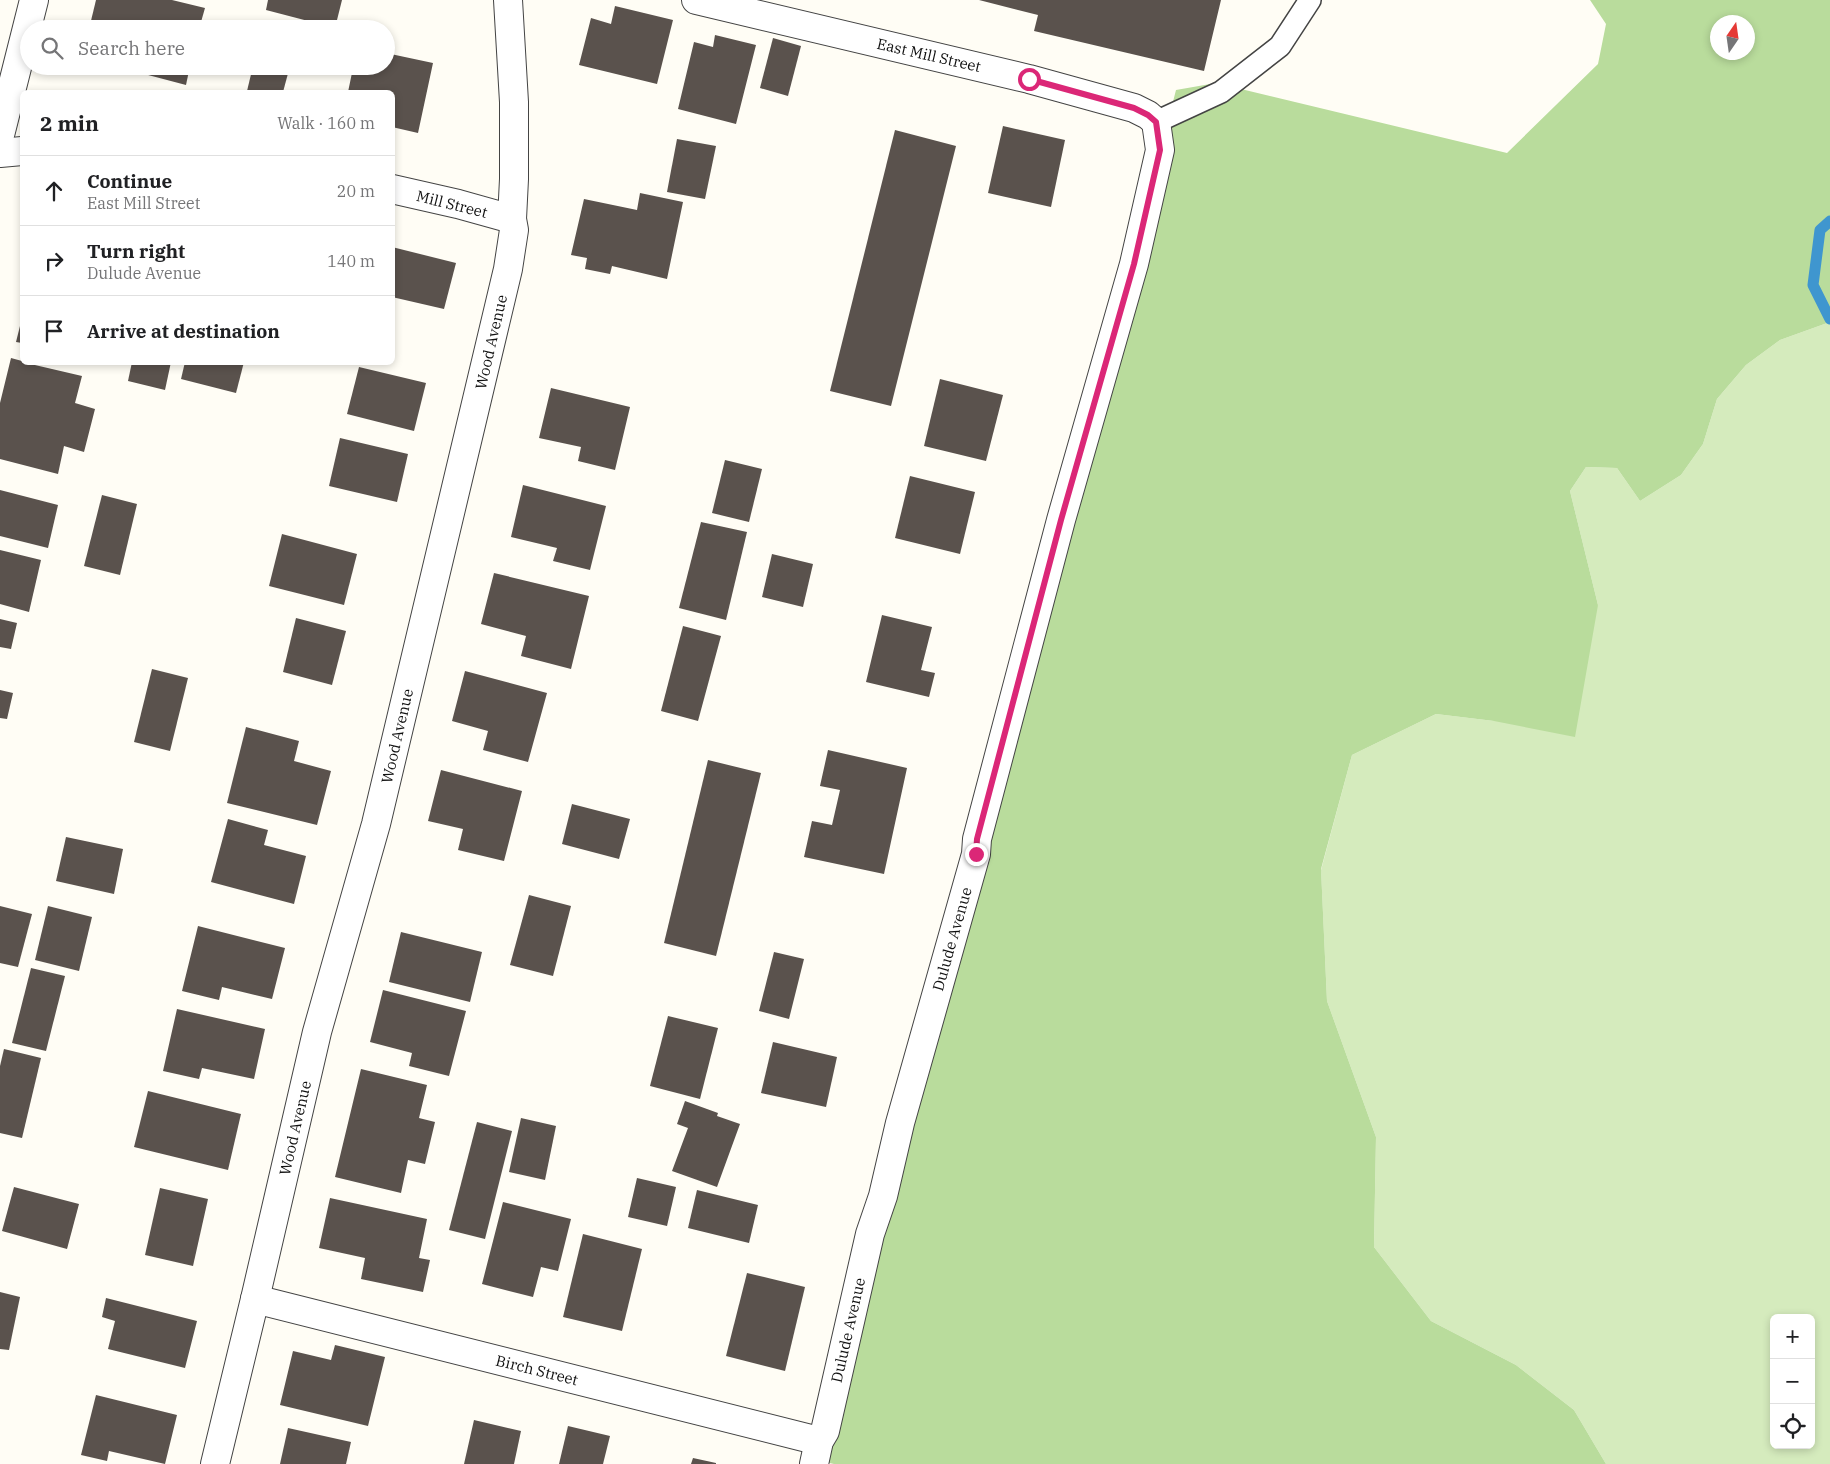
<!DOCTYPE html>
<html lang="en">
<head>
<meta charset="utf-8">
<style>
	:root { --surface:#fff; --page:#f6f6f6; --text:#202124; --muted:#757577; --line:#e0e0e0 }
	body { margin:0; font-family:"IBM Plex Serif",serif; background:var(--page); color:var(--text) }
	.controls { position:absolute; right:15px; bottom:15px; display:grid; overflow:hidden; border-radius:8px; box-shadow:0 2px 8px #0003 }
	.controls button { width:45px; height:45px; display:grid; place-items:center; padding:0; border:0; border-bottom:1px solid var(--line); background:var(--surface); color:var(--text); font:25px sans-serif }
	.compass { position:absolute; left:1710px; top:15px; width:45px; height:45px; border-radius:50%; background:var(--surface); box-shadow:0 2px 8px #0003; rotate:13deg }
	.stop { position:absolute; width:15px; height:15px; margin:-11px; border:4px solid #db2777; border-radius:50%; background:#fff }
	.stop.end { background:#db2777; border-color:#fff; box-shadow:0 1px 5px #0008 }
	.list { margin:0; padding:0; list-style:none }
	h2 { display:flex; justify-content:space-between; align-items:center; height:65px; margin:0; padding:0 20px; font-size:21px }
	h2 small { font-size:16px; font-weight:400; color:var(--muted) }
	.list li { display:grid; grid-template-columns:32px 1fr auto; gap:15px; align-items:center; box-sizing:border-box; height:70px; padding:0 20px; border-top:1px solid var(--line) }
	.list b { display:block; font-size:19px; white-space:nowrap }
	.list p { margin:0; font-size:16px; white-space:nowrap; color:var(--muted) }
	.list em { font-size:16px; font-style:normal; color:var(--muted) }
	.icon { flex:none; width:28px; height:28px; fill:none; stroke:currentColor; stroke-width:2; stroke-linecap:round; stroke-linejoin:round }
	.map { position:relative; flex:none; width:1830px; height:1464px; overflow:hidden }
	.search { position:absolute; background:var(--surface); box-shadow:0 2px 8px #0003; left:20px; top:20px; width:375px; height:55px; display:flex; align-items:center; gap:12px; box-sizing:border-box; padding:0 18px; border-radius:28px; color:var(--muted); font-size:19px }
	.panel { position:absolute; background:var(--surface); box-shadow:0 2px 8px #0003; left:20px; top:90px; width:375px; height:275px; border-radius:8px }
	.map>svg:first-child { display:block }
	.green { fill:#d5ebbd; fill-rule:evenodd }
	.forest { fill:#b9dc9c; fill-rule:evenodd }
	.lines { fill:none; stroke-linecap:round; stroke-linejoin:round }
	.stream { stroke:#3f96cf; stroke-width:11 }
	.building { fill:#5a524d }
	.service-casing { stroke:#444; stroke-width:24 }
	.minor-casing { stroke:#444; stroke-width:30 }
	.tertiary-casing { stroke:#444; stroke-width:30 }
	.service { stroke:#fff; stroke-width:21 }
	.minor { stroke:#fff; stroke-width:28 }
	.tertiary { stroke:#fff; stroke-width:28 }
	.route { stroke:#db2777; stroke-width:6 }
	.labels { text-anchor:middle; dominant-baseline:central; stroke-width:5; stroke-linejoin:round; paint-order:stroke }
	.street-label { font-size:15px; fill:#111; stroke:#fff }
</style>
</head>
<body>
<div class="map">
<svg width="1830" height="1464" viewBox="0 0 1830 1464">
	<rect width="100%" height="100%" fill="#fffdf5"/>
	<!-- green -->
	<path class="green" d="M1830 322V1464H1606L1574 1410 1516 1365 1431 1321 1374 1247 1376 1137 1327 1001 1321 870 1352 755 1436 714 1494 721 1598 605 1570 491 1586 467 1617 468 1640 501 1681 475 1703 444 1717 399 1746 365 1780 340ZM1774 1318H1811V1445H1774Z"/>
	<!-- forest -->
	<path class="forest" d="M1590 0H1830V322L1780 340 1746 365 1717 399 1703 444 1681 475 1640 501 1617 468 1586 467 1570 491 1598 605 1575 737 1494 721 1436 714 1352 755 1321 869 1327 1001 1376 1137 1374 1247 1431 1321 1516 1365 1574 1410 1606 1464H834L825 1462 1176 90 1216 83 1507 153 1598 64 1606 24ZM1718 22H1748V52H1718Z"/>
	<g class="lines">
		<!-- stream -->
		<path class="stream" d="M1830 221 1820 230 1813 285 1830 319"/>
	</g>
	<!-- building -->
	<g class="building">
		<path d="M96 0H172L205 8 199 29H89Z"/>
		<path d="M268 0H342L335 28 266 10Z"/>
		<path d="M979 0H1221L1204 71 1034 31 1038 15Z"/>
		<path d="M615 6 673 20 657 84 579 65 591 18 611 24Z"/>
		<path d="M715 35 756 45 736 124 678 109 694 42 713 47Z"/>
		<path d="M773 38 801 46 788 96 760 88Z"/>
		<path d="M386 53 433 63 418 133 392 127V92H348L353 68 369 71 370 66H386Z"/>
		<path d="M114 66H190L186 85Z"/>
		<path d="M253 66H290L283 92H255L247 91Z"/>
		<path d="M1003 126 1065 140 1051 207 988 193Z"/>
		<path d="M895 130 956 146 891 406 830 391Z"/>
		<path d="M677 139 716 146 705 199 667 192Z"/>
		<path d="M640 193 683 202 667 279 612 266 610 274 585 269 587 258 571 255 584 199 637 210Z"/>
		<path d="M392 247 456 263 444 309 392 297Z"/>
		<path d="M22 318V343L16 342Z"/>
		<path d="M11 358 22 361V362L82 376 75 403 95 409 84 452 64 446 58 474 0 459V403Z"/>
		<path d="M132 362H171L165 390 128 381Z"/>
		<path d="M185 362H244L236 393 181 379Z"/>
		<path d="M359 367 426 383 414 431 347 414Z"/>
		<path d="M940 379 1003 395 986 461 924 446Z"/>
		<path d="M551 388 630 407 615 470 578 461 581 447 539 438Z"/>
		<path d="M340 438 408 454 397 502 329 486Z"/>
		<path d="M725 460 762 469 749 522 712 513Z"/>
		<path d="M910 476 975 492 960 554 895 538Z"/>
		<path d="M523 485 606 506 590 570 553 561 557 548 511 537Z"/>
		<path d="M0 490 58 505 48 548 0 536Z"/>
		<path d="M102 495 137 504 120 575 84 566Z"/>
		<path d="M701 522 747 532 726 620 679 608Z"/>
		<path d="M282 534 357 554 344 605 269 586Z"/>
		<path d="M0 550 41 560 29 612 0 604Z"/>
		<path d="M772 554 813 564 803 607 762 597Z"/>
		<path d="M494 573 589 596 571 669 521 656 526 636 481 624Z"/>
		<path d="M882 615 932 627 921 670 935 673 929 697 866 682Z"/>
		<path d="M296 618 346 631 332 685 283 672Z"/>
		<path d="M0 619 17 623 11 649 0 647Z"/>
		<path d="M683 626 721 636 698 721 661 711Z"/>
		<path d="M152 669 188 678 170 751 134 742Z"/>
		<path d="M465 671 547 693 528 762 483 750 488 731 452 721Z"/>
		<path d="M0 690 13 693 7 719 0 718Z"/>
		<path d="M246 727 299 741 294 761 331 771 317 825 227 803Z"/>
		<path d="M828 750 907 768 884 874 804 857 812 821 832 825 840 790 820 786Z"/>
		<path d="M708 760 761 773 716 956 664 943Z"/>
		<path d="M441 770 522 791 504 861 458 850 463 829 428 821Z"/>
		<path d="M572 804 630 819 619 859 562 844Z"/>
		<path d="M228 819 268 830 264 845 306 856 294 904 211 882Z"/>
		<path d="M66 837 123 849 114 894 56 881Z"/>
		<path d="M529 895 571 906 553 976 510 965Z"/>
		<path d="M0 906 32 914 18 967 0 963Z"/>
		<path d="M48 906 92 917 79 971 35 960Z"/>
		<path d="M198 926 285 948 272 999 222 987 219 1000 182 991Z"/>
		<path d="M401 932 482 952 470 1002 389 982Z"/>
		<path d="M774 952 804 959 789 1019 759 1011Z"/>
		<path d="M31 968 65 976 46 1051 12 1043Z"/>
		<path d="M383 990 466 1011 449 1076 409 1066 412 1053 370 1042Z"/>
		<path d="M177 1009 265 1029 254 1079 202 1068 199 1079 163 1071Z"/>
		<path d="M668 1016 718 1028 700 1099 650 1086Z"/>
		<path d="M773 1042 837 1057 826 1107 761 1093Z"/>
		<path d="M4 1049 41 1058 22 1138 0 1133V1066Z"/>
		<path d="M361 1069 427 1085 419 1118 435 1122 425 1164 408 1160 401 1193 335 1177Z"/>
		<path d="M148 1091 241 1114 228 1170 134 1147Z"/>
		<path d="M685 1101 718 1113 717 1116 740 1124 717 1187 672 1171 688 1128 677 1124Z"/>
		<path d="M521 1118 556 1126 545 1180 509 1172Z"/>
		<path d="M477 1122 512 1131 485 1239 449 1230Z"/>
		<path d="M637 1178 676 1187 667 1226 628 1217Z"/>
		<path d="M14 1187 79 1204 67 1249 2 1231Z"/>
		<path d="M160 1188 208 1199 193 1266 145 1255Z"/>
		<path d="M697 1190 758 1205 749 1243 688 1228Z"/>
		<path d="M330 1198 427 1219 419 1258 430 1260 423 1292 361 1279 365 1258 319 1248Z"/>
		<path d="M503 1202 571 1219 558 1271 541 1267 533 1297 482 1284Z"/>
		<path d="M583 1234 642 1249 622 1331 563 1317Z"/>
		<path d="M747 1273 805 1287 785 1371 726 1356Z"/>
		<path d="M0 1292 20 1297 9 1350 0 1349Z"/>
		<path d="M106 1298 197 1321 185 1368 108 1349 115 1321 102 1317Z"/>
		<path d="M335 1345 385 1357 368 1426 280 1405 293 1351 331 1360Z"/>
		<path d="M96 1395 177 1415 165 1464 109 1451 107 1461 81 1455Z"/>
		<path d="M474 1420 521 1431 514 1464H464Z"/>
		<path d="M568 1426 610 1436 603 1464H559Z"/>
		<path d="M288 1428 351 1442 346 1464H280Z"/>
		<path d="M693 1458 716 1463V1464H691Z"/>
	</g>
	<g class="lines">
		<!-- service casing -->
		<g class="service-casing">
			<path id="service" d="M1156 122 1221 92 1280 46 1310 0"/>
		</g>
		<!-- minor casing -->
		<g class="minor-casing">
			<g id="minor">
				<path d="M696 0 1029 79 1134 108 1148 115 1156 122 1160 150 1134 264 1061 520 977 839 976 854 900 1123 883 1196 870 1234 825 1431 819 1441 814 1464"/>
				<path d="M0 135 34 0"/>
				<path d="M0 153 22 151"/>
				<path d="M392 189 458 204 512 219"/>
				<path d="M255 1299 819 1441"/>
			</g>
		</g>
		<!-- tertiary casing -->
		<g class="tertiary-casing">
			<path id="tertiary" d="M215 1464 255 1299 317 1032 376 824 508 269 514 230 512 219 514 179V102L508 0"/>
		</g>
		<!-- service -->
		<use href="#service" class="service"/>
		<!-- minor -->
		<use href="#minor" class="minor"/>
		<!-- tertiary -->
		<use href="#tertiary" class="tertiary"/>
	</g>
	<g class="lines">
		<!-- route -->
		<path class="route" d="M976 854 977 839 1061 520 1134 264 1160 150 1156 122 1148 115 1134 108 1029 79"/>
	</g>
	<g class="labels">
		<!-- street labels -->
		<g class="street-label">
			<text transform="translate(929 55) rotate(13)">East Mill Street</text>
			<text transform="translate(452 204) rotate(14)">Mill Street</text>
			<text transform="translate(491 342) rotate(-77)">Wood Avenue</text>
			<text transform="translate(397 736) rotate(-77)">Wood Avenue</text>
			<text transform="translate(952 939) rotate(-74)">Dulude Avenue</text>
			<text transform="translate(295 1128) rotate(-77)">Wood Avenue</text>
			<text transform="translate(848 1330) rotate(-77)">Dulude Avenue</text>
			<text transform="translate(537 1370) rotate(14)">Birch Street</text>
		</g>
	</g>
</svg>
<div class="controls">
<button>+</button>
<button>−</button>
<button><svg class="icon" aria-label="locate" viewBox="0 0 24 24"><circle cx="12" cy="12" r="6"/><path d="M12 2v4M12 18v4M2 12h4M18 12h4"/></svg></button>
</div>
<svg class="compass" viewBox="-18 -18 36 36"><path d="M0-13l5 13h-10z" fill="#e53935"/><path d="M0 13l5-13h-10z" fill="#757577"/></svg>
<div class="stop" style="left:1029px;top:79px"></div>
<div class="stop end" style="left:976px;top:854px"></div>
<div class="search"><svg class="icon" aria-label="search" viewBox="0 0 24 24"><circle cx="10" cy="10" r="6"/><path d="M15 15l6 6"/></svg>Search here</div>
<section class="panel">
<h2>2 min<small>Walk · 160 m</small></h2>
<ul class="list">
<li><svg class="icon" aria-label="ahead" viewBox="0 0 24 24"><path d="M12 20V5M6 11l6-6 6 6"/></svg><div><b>Continue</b><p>East Mill Street</p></div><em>20 m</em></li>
<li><svg class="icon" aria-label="right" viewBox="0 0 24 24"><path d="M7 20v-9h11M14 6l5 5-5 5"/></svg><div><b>Turn right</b><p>Dulude Avenue</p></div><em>140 m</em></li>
<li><svg class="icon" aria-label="arrive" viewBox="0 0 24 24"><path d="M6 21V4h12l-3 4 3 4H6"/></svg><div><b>Arrive at destination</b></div></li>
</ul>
</section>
</div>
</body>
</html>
